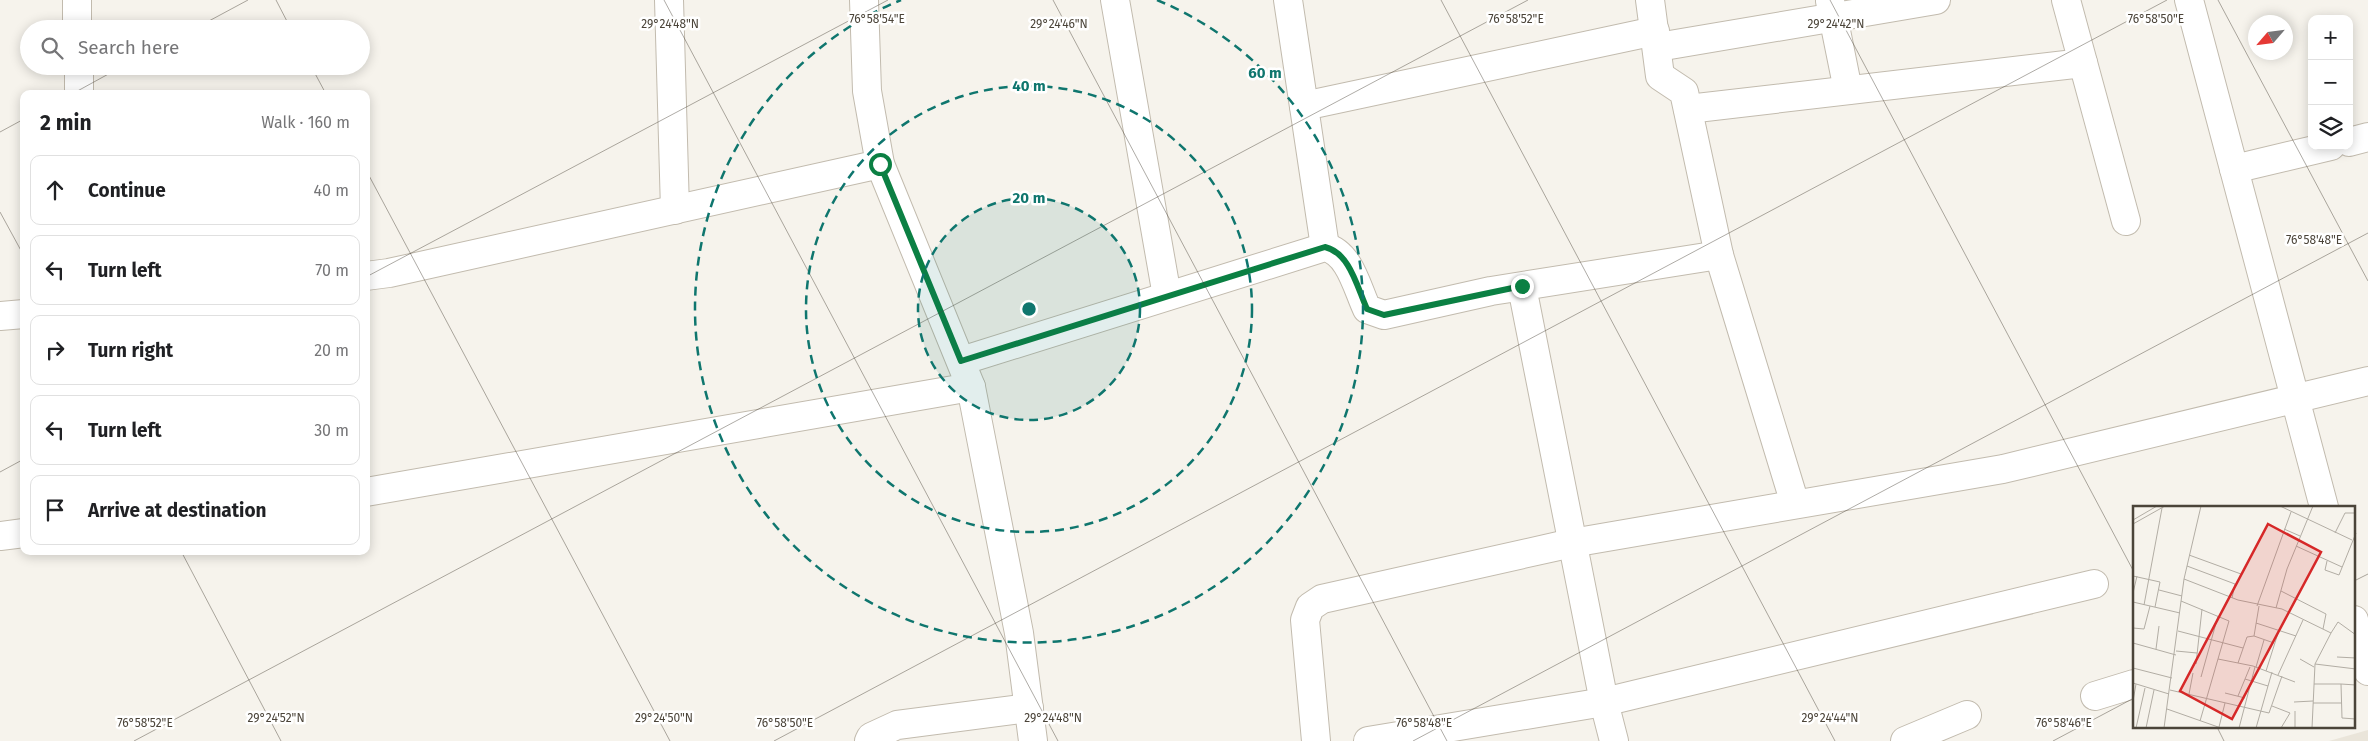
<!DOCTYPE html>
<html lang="en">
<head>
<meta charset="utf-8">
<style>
	:root { --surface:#fff; --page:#f6f6f6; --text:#202124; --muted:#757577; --line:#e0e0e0 }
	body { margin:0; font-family:"Fira Sans",sans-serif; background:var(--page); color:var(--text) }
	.controls { position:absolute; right:15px; top:15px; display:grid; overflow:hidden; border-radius:10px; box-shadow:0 2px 12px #0003 }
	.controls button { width:45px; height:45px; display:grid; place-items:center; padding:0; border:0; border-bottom:1px solid var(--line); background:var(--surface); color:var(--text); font:25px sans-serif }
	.compass { position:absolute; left:2248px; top:15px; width:45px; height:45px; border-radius:50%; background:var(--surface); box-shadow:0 2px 12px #0003; rotate:242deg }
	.stop { position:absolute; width:15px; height:15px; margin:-11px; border:4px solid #0b8043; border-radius:50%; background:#fff }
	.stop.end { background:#0b8043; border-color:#fff; box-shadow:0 1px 5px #0008 }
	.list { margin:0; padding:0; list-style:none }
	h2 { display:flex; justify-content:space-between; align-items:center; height:65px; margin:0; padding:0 20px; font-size:21px }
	h2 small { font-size:16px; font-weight:400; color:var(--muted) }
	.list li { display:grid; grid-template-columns:32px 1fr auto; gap:15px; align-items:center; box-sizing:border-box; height:70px; margin:0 10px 10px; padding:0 10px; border:1px solid var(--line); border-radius:10px }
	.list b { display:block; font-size:19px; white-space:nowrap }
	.list em { font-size:16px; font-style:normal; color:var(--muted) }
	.icon { flex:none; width:28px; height:28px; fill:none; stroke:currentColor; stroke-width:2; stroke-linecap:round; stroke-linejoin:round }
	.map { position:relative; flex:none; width:2368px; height:741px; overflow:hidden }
	.search { position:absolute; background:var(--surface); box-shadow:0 2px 12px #0003; left:20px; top:20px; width:350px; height:55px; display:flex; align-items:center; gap:12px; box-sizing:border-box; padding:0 18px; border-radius:28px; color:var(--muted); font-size:19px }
	.panel { position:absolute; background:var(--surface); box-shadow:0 2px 12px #0003; left:20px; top:90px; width:350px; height:465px; border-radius:10px }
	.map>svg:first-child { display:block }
	.residential { fill:#eae5da }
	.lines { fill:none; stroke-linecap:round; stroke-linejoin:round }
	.minor-casing { stroke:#c2bbae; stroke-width:30 }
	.minor { stroke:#fff; stroke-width:28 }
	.route { stroke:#0b8043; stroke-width:6 }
	.ticks { fill:none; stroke:#4b4439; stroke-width:1; stroke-opacity:0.45 }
	.ring { fill:none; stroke:#0f766e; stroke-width:2.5; stroke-dasharray:9 6 }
	.inset-road { fill:none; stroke:#b2ada4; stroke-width:1 }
	.view { fill:#d62828; fill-opacity:0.15; stroke:#d62828; stroke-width:2.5 }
	.inset-edge { fill:none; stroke:#4b4439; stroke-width:2.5 }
	.ticks-label { font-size:12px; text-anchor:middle; fill:#4b4439; stroke:#fff; stroke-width:5; stroke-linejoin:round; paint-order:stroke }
	.centre { fill:#0f766e; stroke:#fff; stroke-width:2.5 }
	.ring-label { font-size:15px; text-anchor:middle; font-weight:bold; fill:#0f766e; stroke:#fff; stroke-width:5; stroke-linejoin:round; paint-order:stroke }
</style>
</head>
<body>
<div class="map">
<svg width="2368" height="741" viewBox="0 0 2368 741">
	<rect width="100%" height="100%" fill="#f6f3ec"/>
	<!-- residential -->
	<path class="residential" d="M2368 730V741H2329Z"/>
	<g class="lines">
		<!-- minor casing -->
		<g class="minor-casing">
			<g id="minor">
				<path d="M77 0V29"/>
				<path d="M669 0 675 210"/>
				<path d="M864 0 867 91 880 164 971 387 1019 633 1033 741"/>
				<path d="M1115 0 1167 296"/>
				<path d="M1288 0 1325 247"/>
				<path d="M1650 0 1660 76 1684 92 1719 255 1795 504"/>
				<path d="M2066 0 2126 221"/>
				<path d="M2189 0 2324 507"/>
				<path d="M1830 1 1848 90"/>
				<path d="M1658 47 1936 0"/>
				<path d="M79 66V94"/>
				<path d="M1304 106 1655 31"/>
				<path d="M1688 109 2083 63"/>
				<path d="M2349 142 2368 137"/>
				<path d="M2234 169 2331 146"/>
				<path d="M366 276 389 273 880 164"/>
				<path d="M1522 287 1604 702 1614 741"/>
				<path d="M0 316 24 314"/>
				<path d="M961 361 1325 247C1350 253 1357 288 1367 309L1384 315 1491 291 1719 255"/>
				<path d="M366 492 971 387"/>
				<path d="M0 536 24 533"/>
				<path d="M2354 620 2368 671"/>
				<path d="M2095 696 2134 684"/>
				<path d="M869 741 871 737 897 725 1029 708"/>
				<path d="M1316 741 1305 620 1310 607 1322 599 1572 543 2003 469 2368 381"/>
				<path d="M1368 741 1604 702 2094 584"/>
				<path d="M1905 741 1967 715"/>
			</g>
		</g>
		<!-- minor -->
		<use href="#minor" class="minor"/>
	</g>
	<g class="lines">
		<!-- route -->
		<path class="route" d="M880 164 961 361 1325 247C1350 253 1357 287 1367 309L1384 315 1522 286"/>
	</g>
	<!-- ticks -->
	<path class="ticks" d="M276 0 291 29M664 0 1058 741M1053 0 1447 741M1441 0 1835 741M1830 0 2134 572M2218 0 2368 281M194 29 248 0M311 66 326 94M72 94 123 66M0 132 24 119M366 170 670 741M0 212 24 256M366 277 888 0M0 472 24 459M181 551 281 741M2354 581 2368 574M2217 727 2224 741M134 741 1528 0M774 741 2167 0M1413 741 2368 233M2053 741 2134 698"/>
	<!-- distance rings -->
	<circle cx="1029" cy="309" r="111" fill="#0f766e" fill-opacity=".12"/>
	<g class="ring">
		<circle cx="1029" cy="309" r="111"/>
		<circle cx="1029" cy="309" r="223"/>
		<path d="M1157 0A334 334 0 1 1 901 0"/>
	</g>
	<!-- overview -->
	<g transform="translate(2133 506)">
		<rect width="222" height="222" fill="#f6f3ec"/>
		<path class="inset-road" d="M147 0 219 34M0 14 24 0M0 18 32 0M151 23 167 30M202 27 212 7H223M163 40 209 61M56 49 108 68M194 55 192 64 206 69 223 27M54 60 102 78 99 92M0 70 27 76 22 101M51 73 105 94 149 103 198 127 205 116 223 129M26 84 49 90M148 85 193 108 190 123M0 87 4 70M48 95 96 115 67 215M0 96 47 107M11 99 29 2M124 100 158 6M143 102 154 63 180 0M123 117 163 130M0 122 11 123 17 100M45 125 110 142M121 130 141 137M0 137 43 149M23 143 26 120M43 145 64 147M204 151 223 152M85 153 120 160 162 176M167 153 181 161M105 157 114 131 121 130 126 100M63 158 69 103M182 158 223 163M123 161 131 134M0 162 39 172M133 165 146 124M145 169 170 114M68 171 85 110M112 173 135 180M0 177 36 188M181 178H208L209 212 223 213M208 178 223 179M37 184 136 207 149 170M92 187 112 192M56 188 60 167M105 190 117 161M0 195 3 178M161 196 180 195M180 197H209M139 200 157 207 148 222M34 203 88 222M86 221 92 197M3 222 12 182M13 222 21 184M31 222 51 73 68 0M106 222 122 161M123 222 139 166M162 222V205M179 222 182 158 198 127"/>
		<path class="view" d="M135 18 188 46 99 213 47 185Z"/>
		<rect width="222" height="222" class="inset-edge"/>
	</g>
	<g class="ticks-label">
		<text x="877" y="23">76°58'54"E</text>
		<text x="1516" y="23">76°58'52"E</text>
		<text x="2156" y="23">76°58'50"E</text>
		<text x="670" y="28">29°24'48"N</text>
		<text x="1059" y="28">29°24'46"N</text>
		<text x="1836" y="28">29°24'42"N</text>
		<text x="2314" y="244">76°58'48"E</text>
		<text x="276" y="722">29°24'52"N</text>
		<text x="664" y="722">29°24'50"N</text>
		<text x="1053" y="722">29°24'48"N</text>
		<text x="1830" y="722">29°24'44"N</text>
		<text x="145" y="727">76°58'52"E</text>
		<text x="785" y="727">76°58'50"E</text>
		<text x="1424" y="727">76°58'48"E</text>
		<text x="2064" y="727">76°58'46"E</text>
	</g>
	<circle cx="1029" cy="309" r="8" class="centre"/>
	<g class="ring-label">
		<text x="1265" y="78">60 m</text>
		<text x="1029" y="91">40 m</text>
		<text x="1029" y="203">20 m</text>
	</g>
</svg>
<div class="controls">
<button>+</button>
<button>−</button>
<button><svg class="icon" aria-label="layers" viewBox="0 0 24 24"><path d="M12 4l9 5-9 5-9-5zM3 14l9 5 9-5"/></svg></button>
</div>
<svg class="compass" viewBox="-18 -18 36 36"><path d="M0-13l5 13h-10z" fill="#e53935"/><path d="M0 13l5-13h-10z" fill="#757577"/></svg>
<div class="stop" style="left:880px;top:164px"></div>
<div class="stop end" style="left:1522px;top:286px"></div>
<div class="search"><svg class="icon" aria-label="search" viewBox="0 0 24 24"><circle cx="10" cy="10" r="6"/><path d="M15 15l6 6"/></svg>Search here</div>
<section class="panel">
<h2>2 min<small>Walk · 160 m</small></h2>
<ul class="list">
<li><svg class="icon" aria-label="ahead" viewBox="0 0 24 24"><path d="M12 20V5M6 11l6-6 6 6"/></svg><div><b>Continue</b></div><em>40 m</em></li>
<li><svg class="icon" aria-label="left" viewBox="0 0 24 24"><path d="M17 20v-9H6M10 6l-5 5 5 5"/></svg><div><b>Turn left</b></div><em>70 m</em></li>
<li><svg class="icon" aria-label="right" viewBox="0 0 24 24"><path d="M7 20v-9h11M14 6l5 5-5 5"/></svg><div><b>Turn right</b></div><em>20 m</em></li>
<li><svg class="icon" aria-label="left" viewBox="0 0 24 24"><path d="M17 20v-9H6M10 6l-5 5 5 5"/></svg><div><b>Turn left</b></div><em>30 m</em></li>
<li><svg class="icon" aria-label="arrive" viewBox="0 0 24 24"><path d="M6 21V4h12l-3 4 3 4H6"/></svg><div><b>Arrive at destination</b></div></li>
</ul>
</section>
</div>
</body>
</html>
